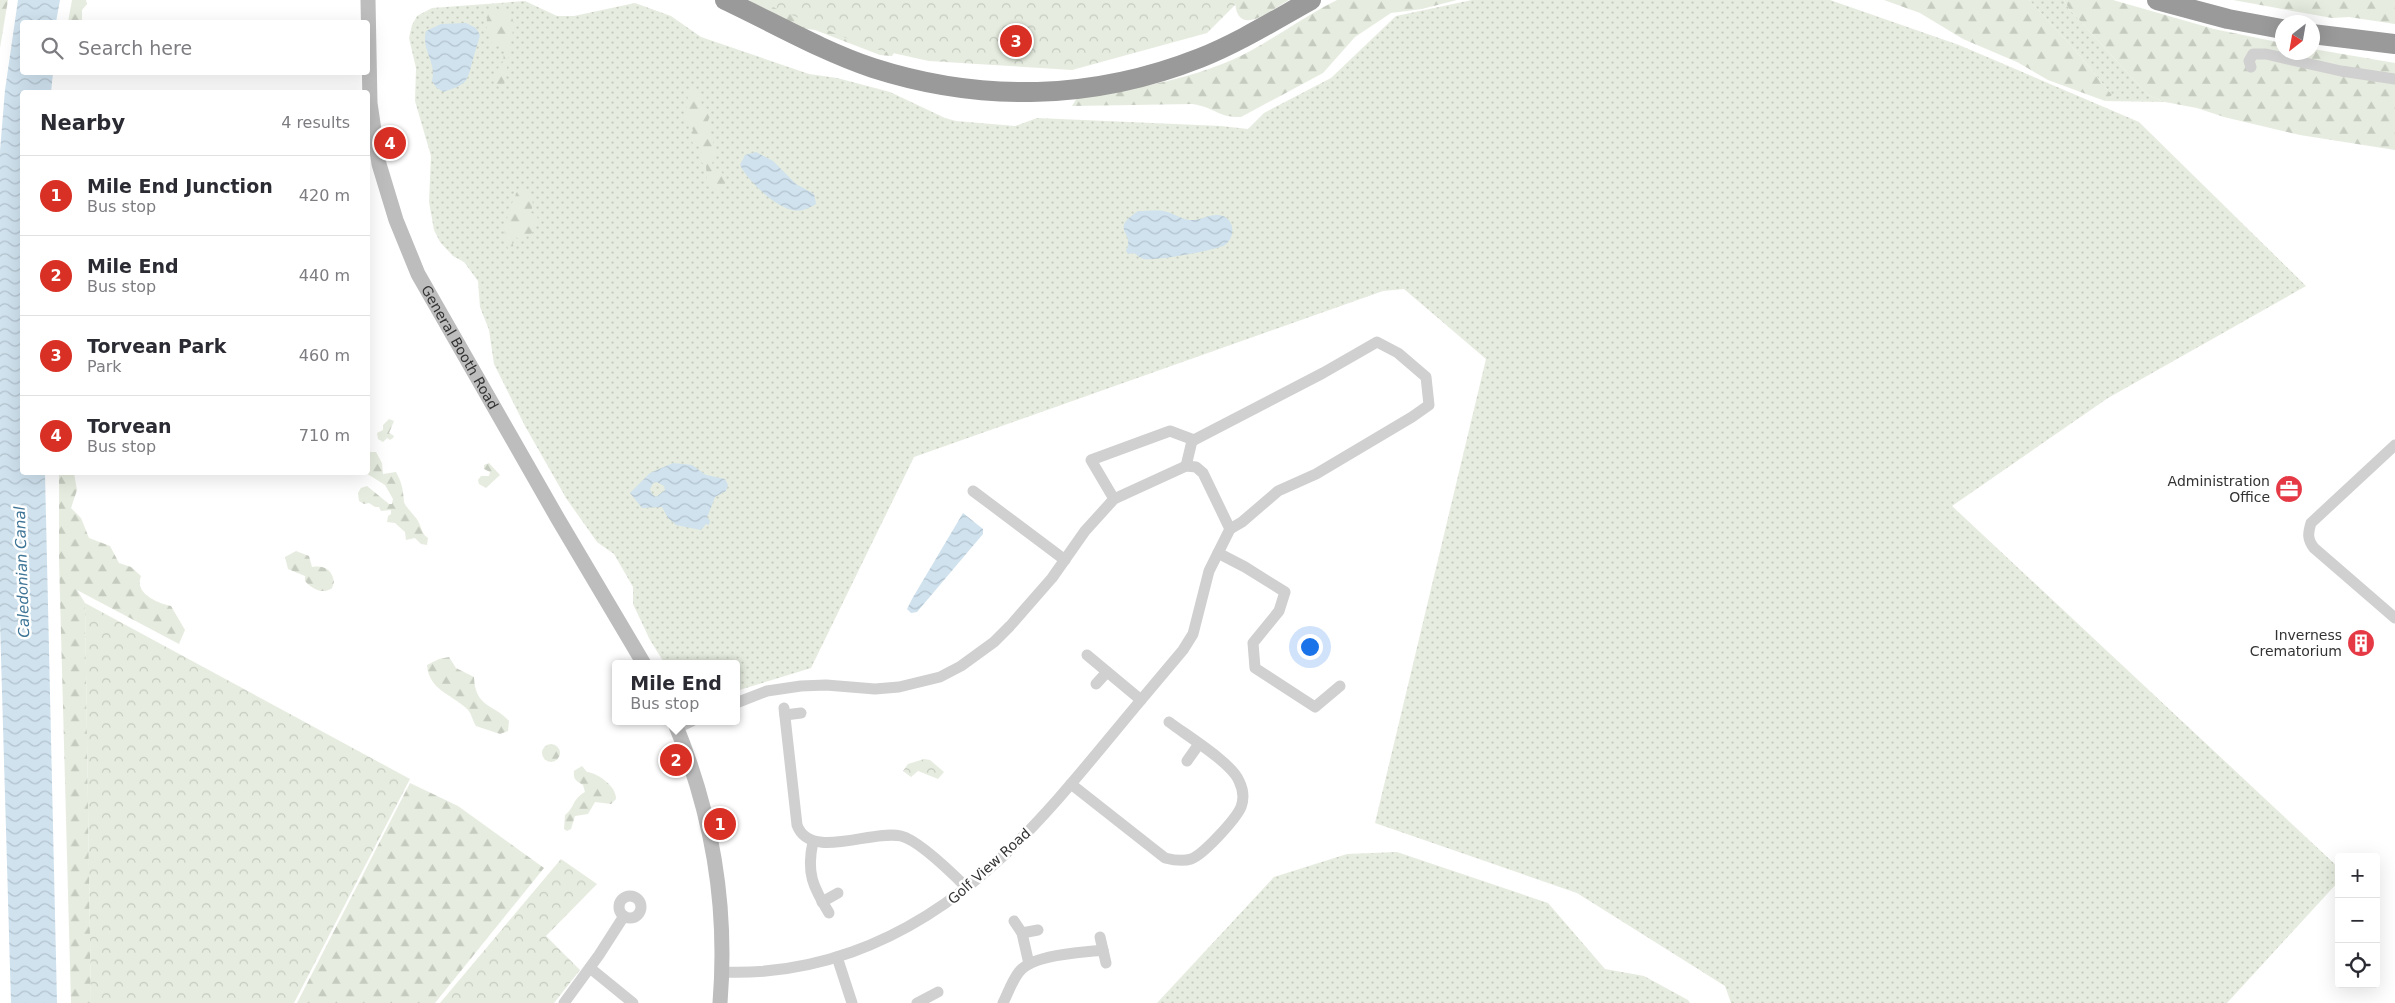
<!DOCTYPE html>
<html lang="en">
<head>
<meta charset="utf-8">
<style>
	:root { --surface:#fff; --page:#f7f7f7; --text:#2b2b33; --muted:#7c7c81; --line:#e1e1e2; --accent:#d93025 }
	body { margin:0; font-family:"DejaVu Sans",sans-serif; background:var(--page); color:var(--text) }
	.controls { position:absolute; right:15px; bottom:15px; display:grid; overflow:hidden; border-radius:5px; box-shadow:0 5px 20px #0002 }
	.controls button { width:45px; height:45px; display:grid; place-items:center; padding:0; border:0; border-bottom:1px solid var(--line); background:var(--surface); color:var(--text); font:25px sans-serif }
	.compass { position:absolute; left:2275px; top:15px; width:45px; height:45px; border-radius:50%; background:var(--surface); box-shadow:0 5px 20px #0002; rotate:211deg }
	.you { position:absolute; left:1309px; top:646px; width:18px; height:18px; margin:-12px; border:4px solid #fff; border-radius:50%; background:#1a73e8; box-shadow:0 0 0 8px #1a73e833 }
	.badge { display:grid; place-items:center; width:32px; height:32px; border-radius:50%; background:var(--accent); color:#fff; font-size:16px; font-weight:700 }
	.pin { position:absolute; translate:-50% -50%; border:2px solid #fff; box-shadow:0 1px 5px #0006 }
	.popup { position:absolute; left:612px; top:660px; width:128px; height:65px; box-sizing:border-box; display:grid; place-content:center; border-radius:5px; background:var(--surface); filter:drop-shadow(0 1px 4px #0005); font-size:16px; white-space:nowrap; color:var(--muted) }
	.popup b { font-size:19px; color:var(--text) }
	.popup::after { content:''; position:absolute; left:50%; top:100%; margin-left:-10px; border:10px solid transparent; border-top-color:var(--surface) }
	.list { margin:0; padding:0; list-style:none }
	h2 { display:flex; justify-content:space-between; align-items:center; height:65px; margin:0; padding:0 20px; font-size:21px }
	h2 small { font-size:16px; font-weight:400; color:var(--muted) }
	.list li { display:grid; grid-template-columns:32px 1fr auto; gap:15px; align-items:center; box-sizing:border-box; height:80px; padding:0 20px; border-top:1px solid var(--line) }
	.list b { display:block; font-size:19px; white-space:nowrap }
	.list p { margin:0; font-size:16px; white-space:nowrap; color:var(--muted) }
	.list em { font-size:16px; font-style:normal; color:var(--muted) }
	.icon { flex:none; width:28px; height:28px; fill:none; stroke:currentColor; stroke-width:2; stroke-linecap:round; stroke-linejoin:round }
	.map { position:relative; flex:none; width:2395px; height:1003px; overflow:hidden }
	.search { position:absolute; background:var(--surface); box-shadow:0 5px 20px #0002; left:20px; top:20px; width:350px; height:55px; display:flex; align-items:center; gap:12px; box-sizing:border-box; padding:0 18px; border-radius:5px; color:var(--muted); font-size:19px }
	.panel { position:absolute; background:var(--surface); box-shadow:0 5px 20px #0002; left:20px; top:90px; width:350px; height:385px; border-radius:5px }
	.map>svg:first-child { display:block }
	.grass { fill:url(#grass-dots) }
	.forest { fill:url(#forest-firs) }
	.park { fill:url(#park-crowns) }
	.water { fill:url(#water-waves); fill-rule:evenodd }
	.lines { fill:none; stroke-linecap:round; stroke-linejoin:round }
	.street { stroke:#d0d0d0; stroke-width:11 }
	.secondary { stroke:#bdbdbd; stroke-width:15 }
	.highway { stroke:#9a9a9a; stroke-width:20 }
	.labels { text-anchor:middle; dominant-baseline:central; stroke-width:5; stroke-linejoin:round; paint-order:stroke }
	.street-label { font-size:14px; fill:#333; stroke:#fff }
	.poi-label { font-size:14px; fill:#333; stroke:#fff; text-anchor:end }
	.water-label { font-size:15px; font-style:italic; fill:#3f7597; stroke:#fff }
</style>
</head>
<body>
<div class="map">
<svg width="2395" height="1003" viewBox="0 0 2395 1003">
	<defs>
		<pattern id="grass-dots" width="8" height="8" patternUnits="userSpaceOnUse" patternTransform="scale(1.25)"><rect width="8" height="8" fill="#e6ecdf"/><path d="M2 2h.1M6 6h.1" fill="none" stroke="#c6cbc0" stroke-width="1.8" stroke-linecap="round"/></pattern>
		<pattern id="forest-firs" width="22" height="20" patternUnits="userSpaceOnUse" patternTransform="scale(1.25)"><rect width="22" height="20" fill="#e6ecdf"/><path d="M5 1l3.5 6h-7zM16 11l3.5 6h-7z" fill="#c6cbc0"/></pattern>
		<pattern id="park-crowns" width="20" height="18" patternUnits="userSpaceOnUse" patternTransform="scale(1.25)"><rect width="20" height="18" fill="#e6ecdf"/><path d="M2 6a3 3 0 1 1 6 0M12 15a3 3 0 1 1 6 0" fill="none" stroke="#c6cbc0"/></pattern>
		<pattern id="water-waves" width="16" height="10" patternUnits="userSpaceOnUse" patternTransform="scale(1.25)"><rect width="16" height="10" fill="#cfe2ee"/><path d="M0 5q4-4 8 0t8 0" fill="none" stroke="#b2c2cd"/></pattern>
	</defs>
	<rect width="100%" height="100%" fill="#fff"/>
	<!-- grass -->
	<g class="grass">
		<path d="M1472 0H1830L1959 45 2139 122 2306 286 2108 398 1952 506 2339 868V881L2227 1003H1731L1725 986 1577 893 1375 823 1486 359 1404 289 1383 291 914 457 811 668 736 691V664H665L650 640 633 604V587L614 554 597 542 566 498 525 426 494 364 489 330 480 307 478 281 464 262 453 256 440 242 434 230 429 202 431 156 415 101 416 68 409 38 412 25 417 16 432 8 525 1 557 16H574L635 3 671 16 701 37 809 74 837 78 890 92 945 118 956 121 1015 126 1037 118 1221 126 1248 129 1264 113 1331 78 1396 16Z"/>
		<path d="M2029 0H2064L2069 9 2148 95 2165 102 2105 101 2112 95 2075 50Z"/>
		<path d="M1397 852 1548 903 1605 969 1644 976 1688 1000 1690 1003H1157L1274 877 1347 854Z"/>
	</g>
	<!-- forest -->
	<g class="forest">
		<path d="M0 0H8L0 48Z"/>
		<path d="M72 0H86L87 4 82 10V22H68Z"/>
		<path d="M749 0H798L895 51 892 56 880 55 815 30 801 28 762 9Z"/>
		<path d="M1235 0H1289C1271 10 1236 40 1235 0Z"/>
		<path d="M1337 0H1457L1422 9 1391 13 1355 37 1323 73 1241 117C1218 118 1215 107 1192 104L1072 106 1077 98C1135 88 1200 79 1252 50 1281 34 1307 15 1337 0Z"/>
		<path d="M1884 0H2029L2075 50 2112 95 2105 101 2048 80 2017 62 1963 39 1920 13Z"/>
		<path d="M2064 0H2113L2214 29 2282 43V52H2312L2313 49 2395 63V150L2300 135 2224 117 2197 108 2165 102 2148 95 2069 9Z"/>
		<path d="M2233 0H2395V24L2349 17 2332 18Z"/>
		<path d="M496 8 510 11 514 24 504 86 495 85V72L503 62 505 44H492C486 32 485 23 489 11Z"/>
		<path d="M691 89H696L700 95 699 100 711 114 707 123C712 132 715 148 715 158L710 167 721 171 726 179 725 185 718 190H712L707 181 706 166 700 161 702 148 693 144 691 138 693 130 684 120V112L689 103 687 95Z"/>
		<path d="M523 188 533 203 531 213 537 215 538 221 533 232 521 241 516 237 512 242 514 248 508 249 504 229C509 220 506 217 509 208 512 202 515 200 516 193Z"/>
		<path d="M389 419 394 421 389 433 394 436 393 438 390 440 387 438 383 442 378 439 377 433 383 430V425Z"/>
		<path d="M370 452H376L382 463 383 474 396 472C402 483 403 489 404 502 405 506 413 514 416 518 422 525 420 533 428 538L427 545 421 544 415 538 406 540 405 532 395 523 387 522 388 516 391 514V510L381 511 379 507H375L369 503 364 504 359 501 358 493 361 488 367 486 389 504H392L393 499 385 485 366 473 368 472V454Z"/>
		<path d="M489 463 500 475 486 488 479 484 478 480 481 476H489L490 472 484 469V465Z"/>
		<path d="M59 473H74L77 490 71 508 81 518 89 538 110 546 119 563 131 567 141 576C134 593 157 603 171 606L185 630 179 644 77 590 85 603 91 1003H71L59 559Z"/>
		<path d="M296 551 309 556 312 567C324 565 332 569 334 582L332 588C323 595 312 589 305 581V576L288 569 285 557Z"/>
		<path d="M449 657 456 668 474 677C475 708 494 704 509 721L508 731 500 734 476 726C472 720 472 713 466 708 451 694 429 690 427 665L439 659Z"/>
		<circle cx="551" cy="753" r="9"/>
		<path d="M582 766 587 772C598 773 617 787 616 799L611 804 595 802 588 814 575 816 571 829 567 831 564 829 565 815C574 809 572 799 585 792L583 785C576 781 573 779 574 771Z"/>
		<path d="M410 783 458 806 544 868 435 1003H297Z"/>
	</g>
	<!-- park -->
	<g class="park">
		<path d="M756 0H1240L1207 33 1072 70 929 61 870 48Z"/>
		<path d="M85 603 410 779 294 1003H91Z"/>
		<path d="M924 759 930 760 944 772 938 779 918 771 911 777 903 771 908 764Z"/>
		<path d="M561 859 597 884 546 936 580 970 554 1003H440Z"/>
	</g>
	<!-- water -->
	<g class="water">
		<path d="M18 0H60L56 22H22V72L53 73 51 92H22V472L45 473 57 1003H11L0 622V151L5 90Z"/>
		<path d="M466 23 476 28 480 35C478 43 475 51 473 59 467 82 468 84 443 92L436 87 432 81C437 62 421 50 426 31L441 24Z"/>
		<path d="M756 152 773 161 796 184 814 194 816 204C809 208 802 212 793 210 775 207 748 181 740 165L745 155Z"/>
		<path d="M1138 211C1146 211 1156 210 1164 211 1173 213 1181 219 1190 220 1202 221 1211 212 1223 216 1236 221 1235 240 1223 246 1211 251 1156 261 1144 259 1140 258 1137 255 1134 253L1128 254 1126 251C1136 231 1108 231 1138 211Z"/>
		<path d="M673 463 692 465 706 475 725 479 728 485 726 491 715 497 707 518 710 520 709 525 706 524 701 530 676 525 668 518 662 507 642 508 630 493 650 473ZM657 482 664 486 665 490 656 497 652 494 650 489 653 483Z"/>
		<path d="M963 513 983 529V534L917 612 911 613 907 609 912 599Z"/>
	</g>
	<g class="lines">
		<!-- street -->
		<g class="street">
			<path d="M2251 67 2249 61 2253 54H2266L2341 71 2395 79"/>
			<path d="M2395 445 2311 523C2308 533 2307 539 2314 548L2395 618"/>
			<path d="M1186 466 1192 441 1323 373 1377 342 1398 353 1426 377 1429 405 1412 417 1316 474 1278 491 1242 522 1230 529"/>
			<path d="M973 491 1065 560"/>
			<path d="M1114 499 1091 460 1170 431 1194 440"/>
			<path d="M1218 553 1245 567 1285 592 1279 611 1253 643 1255 668 1315 707 1340 686"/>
			<path d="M1096 684 1107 672"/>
			<path d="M736 703 767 691 801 686 826 685 875 689 899 687 940 677 961 666 994 642 1010 626 1052 578 1085 531 1114 499 1186 466 1196 467 1203 473 1230 529 1209 571 1193 634 1183 650 1141 700"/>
			<path d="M784 708 797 825C810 861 872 829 901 836 918 840 954 875 967 888"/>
			<path d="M785 715 801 713"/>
			<path d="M677 728 692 721"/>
			<path d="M1187 761 1199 744"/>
			<path d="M1071 784 1165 858C1173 860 1182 862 1191 859 1203 855 1236 819 1241 807 1244 799 1243 789 1239 781 1232 763 1186 735 1169 722"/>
			<path d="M813 842C806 873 813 887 829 913"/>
			<circle cx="630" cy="907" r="11"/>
			<path d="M822 902 838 893"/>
			<path d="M1014 921 1022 933"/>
			<path d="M1100 937 1106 963"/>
			<path d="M837 957 852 1003"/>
			<path d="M1029 964 1022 933 1038 930"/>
			<path d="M590 968 633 1003"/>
			<path d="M722 972C767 974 810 967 852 952 981 906 1057 800 1141 700L1087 655"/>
			<path d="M564 1003 599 955 624 916"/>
			<path d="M917 1003 938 992"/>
			<path d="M1003 1003C1008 993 1012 981 1019 972 1033 954 1081 953 1103 950"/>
		</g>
		<!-- secondary -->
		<g class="secondary">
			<path id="s1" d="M368 0 370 103 379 164 396 220 418 274 558 519 644 664"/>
			<path d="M674 721C712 813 728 904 720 1003"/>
		</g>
		<!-- highway -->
		<g class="highway">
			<path d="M725 0C774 23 822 51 873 68 982 103 1094 100 1200 58 1238 43 1275 20 1311 0"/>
			<path d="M2157 0 2228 19 2282 29"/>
			<path d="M2312 34 2395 44"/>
		</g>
	</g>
	<!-- icons -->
	<defs>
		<g id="office-disc" transform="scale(1.4375)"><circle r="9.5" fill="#e63946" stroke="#fff"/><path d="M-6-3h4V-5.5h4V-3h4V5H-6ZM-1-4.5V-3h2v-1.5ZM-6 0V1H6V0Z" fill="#fff"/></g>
		<g id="building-disc" transform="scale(1.4375)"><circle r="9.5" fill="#e63946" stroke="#fff"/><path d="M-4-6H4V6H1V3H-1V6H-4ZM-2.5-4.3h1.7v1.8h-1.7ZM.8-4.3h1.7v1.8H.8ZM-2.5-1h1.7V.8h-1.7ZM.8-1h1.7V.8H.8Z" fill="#fff"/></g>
	</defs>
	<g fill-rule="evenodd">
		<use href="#office-disc" x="2289" y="489"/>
		<use href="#building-disc" x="2361" y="643"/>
	</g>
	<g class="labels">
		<!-- street labels -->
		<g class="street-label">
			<text stroke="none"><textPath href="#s1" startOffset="366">General Booth Road</textPath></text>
			<text transform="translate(989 866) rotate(-42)">Golf View Road</text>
		</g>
		<!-- poi labels -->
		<g class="poi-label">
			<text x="2270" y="481">Administration<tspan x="2270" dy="16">Office</tspan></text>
			<text x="2342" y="635">Inverness<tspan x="2342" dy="16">Crematorium</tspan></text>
		</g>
		<!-- water labels -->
		<g class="water-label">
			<text transform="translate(22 572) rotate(-92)">Caledonian Canal</text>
		</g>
	</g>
</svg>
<div class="controls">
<button>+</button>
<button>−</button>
<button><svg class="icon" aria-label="locate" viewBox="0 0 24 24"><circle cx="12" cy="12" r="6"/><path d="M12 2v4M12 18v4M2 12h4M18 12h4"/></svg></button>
</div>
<svg class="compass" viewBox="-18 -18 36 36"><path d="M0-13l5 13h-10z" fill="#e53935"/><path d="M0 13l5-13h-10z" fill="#7c7c81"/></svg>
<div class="you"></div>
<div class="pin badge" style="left:720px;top:824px">1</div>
<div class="pin badge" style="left:676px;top:760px">2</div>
<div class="popup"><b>Mile End</b>Bus stop</div>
<div class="pin badge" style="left:1016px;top:41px">3</div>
<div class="pin badge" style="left:390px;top:143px">4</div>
<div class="search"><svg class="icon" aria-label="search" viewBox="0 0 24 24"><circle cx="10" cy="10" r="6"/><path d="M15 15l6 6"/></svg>Search here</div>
<section class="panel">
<h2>Nearby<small>4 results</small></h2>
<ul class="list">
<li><span class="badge">1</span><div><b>Mile End Junction</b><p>Bus stop</p></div><em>420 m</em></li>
<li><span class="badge">2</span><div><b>Mile End</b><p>Bus stop</p></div><em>440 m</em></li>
<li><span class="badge">3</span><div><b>Torvean Park</b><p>Park</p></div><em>460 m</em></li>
<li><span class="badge">4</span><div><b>Torvean</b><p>Bus stop</p></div><em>710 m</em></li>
</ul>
</section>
</div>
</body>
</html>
